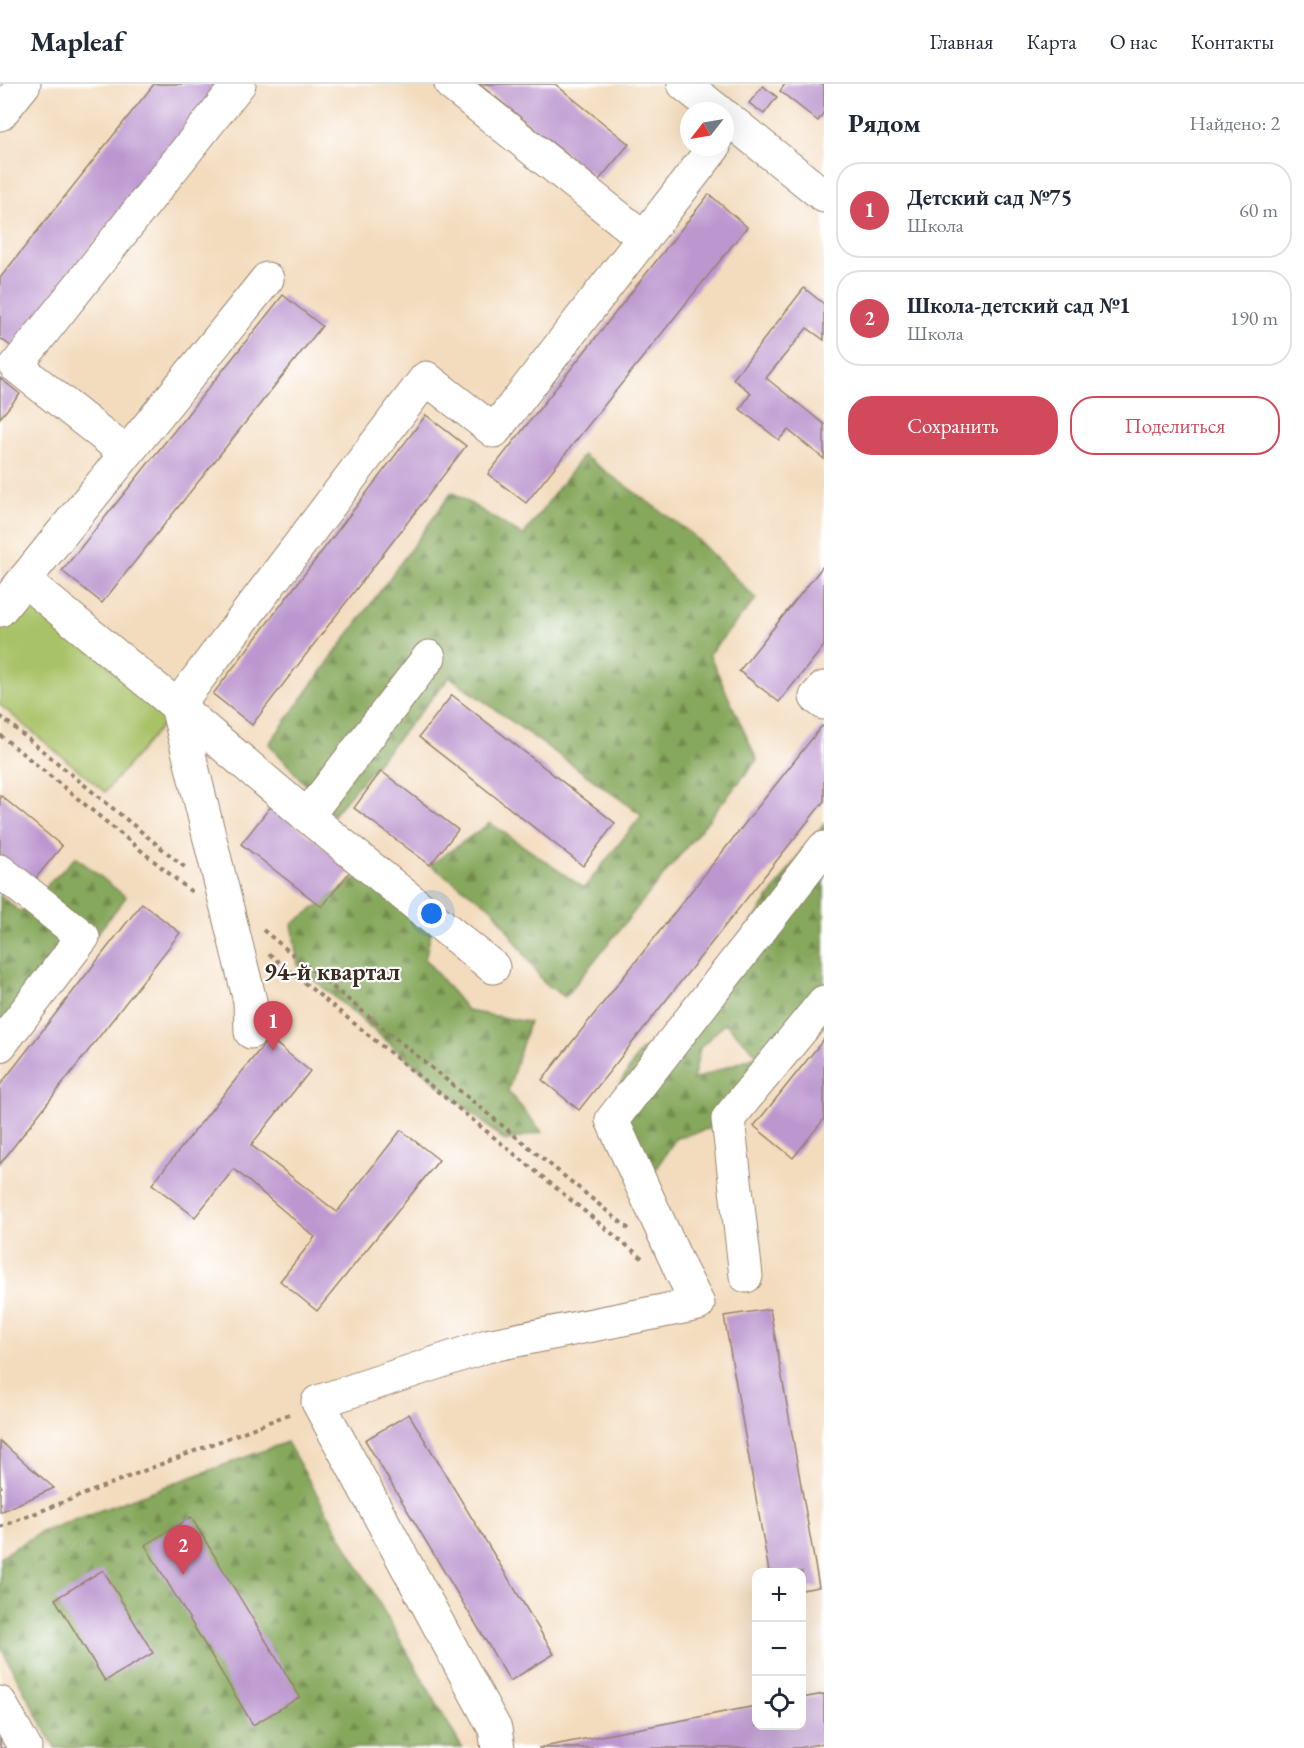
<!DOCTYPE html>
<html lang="ru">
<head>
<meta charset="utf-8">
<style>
	:root { --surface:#fff; --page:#f6f6f7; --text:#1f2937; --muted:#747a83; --line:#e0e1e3; --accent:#d1495b }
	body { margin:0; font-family:"EB Garamond",serif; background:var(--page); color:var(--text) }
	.controls { position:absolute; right:18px; bottom:18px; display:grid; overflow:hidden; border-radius:12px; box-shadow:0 6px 24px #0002 }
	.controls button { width:54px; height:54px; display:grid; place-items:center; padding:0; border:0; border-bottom:2px solid var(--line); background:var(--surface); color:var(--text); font:30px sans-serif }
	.compass { position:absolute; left:680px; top:18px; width:54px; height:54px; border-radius:50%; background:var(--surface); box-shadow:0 6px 24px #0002; rotate:239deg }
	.you { position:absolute; left:432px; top:830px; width:21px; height:21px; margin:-15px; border:4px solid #fff; border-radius:50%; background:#1a73e8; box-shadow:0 0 0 9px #1a73e833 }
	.badge { display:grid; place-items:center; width:39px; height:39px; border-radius:50%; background:var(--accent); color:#fff; font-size:20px; font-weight:700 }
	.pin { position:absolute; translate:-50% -50px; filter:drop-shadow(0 2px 3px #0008) }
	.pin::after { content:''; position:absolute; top:32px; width:21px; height:18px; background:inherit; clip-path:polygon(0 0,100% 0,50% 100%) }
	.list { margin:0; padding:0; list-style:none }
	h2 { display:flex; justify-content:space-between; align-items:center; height:78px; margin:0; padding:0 24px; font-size:26px }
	h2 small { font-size:20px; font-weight:400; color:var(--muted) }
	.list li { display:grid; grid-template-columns:39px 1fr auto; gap:18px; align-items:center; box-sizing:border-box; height:96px; margin:0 12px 12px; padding:0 12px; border:2px solid var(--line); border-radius:24px }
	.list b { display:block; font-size:22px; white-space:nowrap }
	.list p { margin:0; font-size:20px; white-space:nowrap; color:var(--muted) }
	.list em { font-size:20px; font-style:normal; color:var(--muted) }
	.actions { display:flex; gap:12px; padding:18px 24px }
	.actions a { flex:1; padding:14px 0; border:2px solid var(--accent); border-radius:24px; text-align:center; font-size:21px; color:var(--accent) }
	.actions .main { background:var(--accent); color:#fff }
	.icon { flex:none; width:33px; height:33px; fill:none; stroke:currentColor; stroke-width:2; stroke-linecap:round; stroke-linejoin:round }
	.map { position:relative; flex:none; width:824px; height:1664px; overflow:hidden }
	header { display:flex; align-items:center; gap:36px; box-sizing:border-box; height:84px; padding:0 30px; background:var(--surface); border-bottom:2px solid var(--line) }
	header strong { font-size:28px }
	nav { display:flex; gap:33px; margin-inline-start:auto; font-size:21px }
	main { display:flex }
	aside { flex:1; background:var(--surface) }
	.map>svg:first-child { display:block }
	.forest { fill:url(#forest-firs); stroke:#60693d; stroke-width:1.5; fill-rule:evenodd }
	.park { fill:#a8c268; stroke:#727643; stroke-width:1.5 }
	.building { fill:#bb96cf }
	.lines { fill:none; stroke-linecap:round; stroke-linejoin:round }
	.minor-casing { stroke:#97836e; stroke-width:35 }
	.path { stroke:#97836e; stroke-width:4; stroke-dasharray:4.5 4.5; stroke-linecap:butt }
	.minor { stroke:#fff; stroke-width:33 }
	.labels { text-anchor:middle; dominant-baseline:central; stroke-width:4.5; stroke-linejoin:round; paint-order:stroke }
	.neighbourhood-label { font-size:24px; font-weight:bold; fill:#3b2a1e; stroke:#fff }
</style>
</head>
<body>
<header>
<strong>Mapleaf</strong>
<nav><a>Главная</a><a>Карта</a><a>О нас</a><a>Контакты</a></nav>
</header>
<main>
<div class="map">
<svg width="824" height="1664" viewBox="0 0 824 1664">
	<defs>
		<pattern id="forest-firs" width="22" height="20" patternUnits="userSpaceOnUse" patternTransform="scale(1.5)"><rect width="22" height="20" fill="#86a85c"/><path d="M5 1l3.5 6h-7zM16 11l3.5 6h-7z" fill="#6f894b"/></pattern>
	</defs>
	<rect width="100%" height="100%" fill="#fff"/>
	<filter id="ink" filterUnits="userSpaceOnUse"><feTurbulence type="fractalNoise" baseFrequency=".0167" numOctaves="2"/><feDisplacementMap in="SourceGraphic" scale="12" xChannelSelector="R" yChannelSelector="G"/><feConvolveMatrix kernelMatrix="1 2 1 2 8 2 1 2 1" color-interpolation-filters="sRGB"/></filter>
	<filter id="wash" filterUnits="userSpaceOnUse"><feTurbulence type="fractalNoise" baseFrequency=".008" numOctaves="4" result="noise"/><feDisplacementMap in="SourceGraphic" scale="24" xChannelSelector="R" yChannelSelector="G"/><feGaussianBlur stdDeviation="1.35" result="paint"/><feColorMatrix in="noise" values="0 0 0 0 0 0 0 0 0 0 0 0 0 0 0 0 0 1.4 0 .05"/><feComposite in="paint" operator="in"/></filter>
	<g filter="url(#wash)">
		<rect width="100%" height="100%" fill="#f3dcbe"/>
		<!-- forest -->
		<g class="forest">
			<path d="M583 371 692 450 756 515 709 570 757 676 565 913 544 899 493 825 430 781 490 739 584 804 642 731 450 593 333 731 269 660 452 408 523 452Z"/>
			<path d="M824 740V943L733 1038 676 1054 651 1092 606 1022 640 967 678 945 803 765ZM725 939 758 971 693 996 700 964Z"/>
			<path d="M76 773 126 813 0 972V811L20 828Z"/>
			<path d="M371 784 434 835 425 875 468 927 529 938 508 1007 542 1048 505 1057 298 882 292 840Z"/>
			<path d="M287 1358 462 1664H55L0 1562V1473L41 1448Z"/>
		</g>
		<!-- park -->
		<path class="park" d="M24 512 170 632 105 708 0 621V542Z"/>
		<g id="blocks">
			<!-- building -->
			<g class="building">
				<path d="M154 0H221L12 263 0 254V194Z"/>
				<path d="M479 0H555L629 60 599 96Z"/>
				<path d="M785 0H824V28L818 37 780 7Z"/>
				<path d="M763 2 777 13 764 30 749 19Z"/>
				<path d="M709 110 747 143 526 419 488 390Z"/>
				<path d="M804 204 824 220V256L807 244 766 294 824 340V375L788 346 779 356 740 325 751 309 733 295Z"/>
				<path d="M283 211 322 242 102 519 62 487Z"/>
				<path d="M0 294 20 310 0 334Z"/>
				<path d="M426 331 466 362 252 641 213 610Z"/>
				<path d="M824 481V562L779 618 739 587Z"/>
				<path d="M452 611 615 739 583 782 419 653Z"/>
				<path d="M822 642 824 644V717L579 1026 542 996Z"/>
				<path d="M381 687 458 746 430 781 354 724Z"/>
				<path d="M0 711 62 762 31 800 0 774Z"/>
				<path d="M271 722 352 785 322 823 241 760Z"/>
				<path d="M142 819 180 849 0 1080V1001Z"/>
				<path d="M269 954 310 987 251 1061 337 1128 401 1046 439 1076 317 1227 280 1197 315 1153 234 1085 195 1133 152 1100Z"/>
				<path d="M824 955V1035L793 1074 754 1042Z"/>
				<path d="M770 1225 819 1503 802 1506V1488H769L724 1232Z"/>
				<path d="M409 1330 554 1570 510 1597 365 1356Z"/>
				<path d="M0 1357 54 1404 0 1428V1404L2 1403 0 1400Z"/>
				<path d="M191 1433 300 1613 253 1641 145 1461Z"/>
				<path d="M103 1486 153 1569 105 1597 55 1515Z"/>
				<path d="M824 1610V1659L799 1664H538L756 1622V1642H802V1614Z"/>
				<path d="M0 1652 7 1664H0Z"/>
			</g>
		</g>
	</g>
	<g filter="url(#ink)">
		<use href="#blocks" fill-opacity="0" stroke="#97836e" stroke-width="1.5"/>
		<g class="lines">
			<!-- minor casing -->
			<g class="minor-casing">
				<g id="minor">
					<path d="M451 0 644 154"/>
					<path d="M684 0 718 27"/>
					<path d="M0 30 24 0"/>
					<path d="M725 32 824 112"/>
					<path d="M126 369 16 282 239 0"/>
					<path d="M24 496 177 622 307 732 429 573"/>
					<path d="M0 526 267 195"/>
					<path d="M824 604 816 613 824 619"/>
					<path d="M307 732 493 883"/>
					<path d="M0 787 83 853 0 961"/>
					<path d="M251 948 250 917 177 622 426 294 494 347 714 63"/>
					<path d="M746 1192 728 1035 824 918"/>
					<path d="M0 1619 25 1664"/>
					<path d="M498 1664 495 1645 318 1318 487 1262 698 1220 681 1187 612 1036 824 764"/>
				</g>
			</g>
			<!-- path -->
			<g class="path">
				<path d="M0 632 187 785"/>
				<path d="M0 651 193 809"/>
				<path d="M263 846 629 1145"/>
				<path d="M269 870 642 1174"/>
				<path d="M0 1443 292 1329"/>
			</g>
			<!-- minor -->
			<use href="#minor" class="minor"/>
		</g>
	</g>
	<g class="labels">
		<!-- neighbourhood labels -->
		<g class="neighbourhood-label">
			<text x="332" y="887">94-й квартал</text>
		</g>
	</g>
</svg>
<div class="controls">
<button>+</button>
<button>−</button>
<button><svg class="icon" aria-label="locate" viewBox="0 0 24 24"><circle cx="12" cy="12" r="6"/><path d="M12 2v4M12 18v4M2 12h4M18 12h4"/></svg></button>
</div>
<svg class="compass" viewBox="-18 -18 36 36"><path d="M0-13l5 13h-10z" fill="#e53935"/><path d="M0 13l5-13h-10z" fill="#747a83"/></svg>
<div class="you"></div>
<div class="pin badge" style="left:273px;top:967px">1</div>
<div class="pin badge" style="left:183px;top:1491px">2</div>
</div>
<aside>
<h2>Рядом<small>Найдено: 2</small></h2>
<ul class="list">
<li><span class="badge">1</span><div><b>Детский сад №75</b><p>Школа</p></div><em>60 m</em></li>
<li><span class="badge">2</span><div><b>Школа-детский сад №1</b><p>Школа</p></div><em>190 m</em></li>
</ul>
<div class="actions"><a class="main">Сохранить</a><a>Поделиться</a></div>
</aside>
</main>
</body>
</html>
